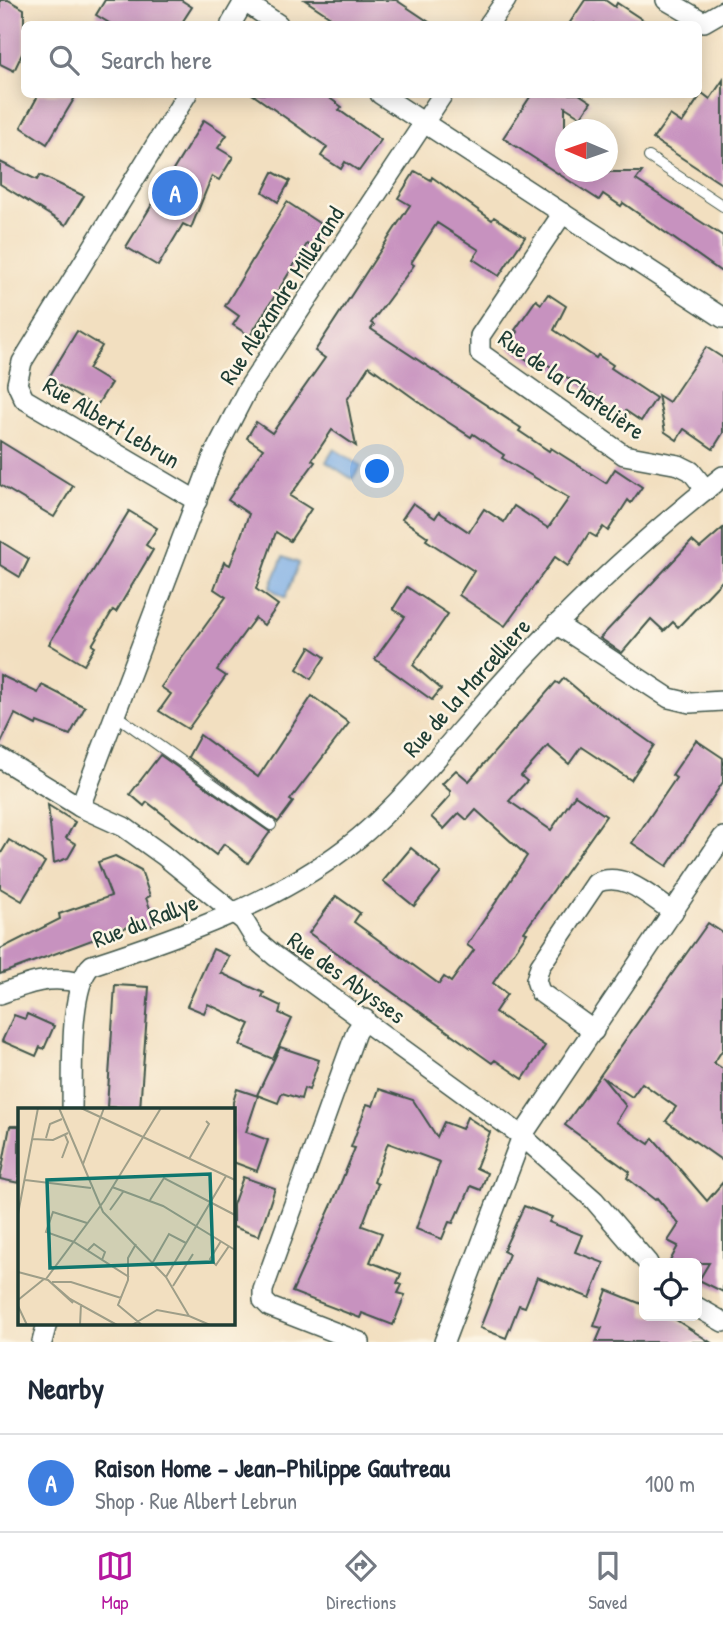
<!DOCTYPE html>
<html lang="en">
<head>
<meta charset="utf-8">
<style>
	:root { --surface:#fff; --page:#f6f6f7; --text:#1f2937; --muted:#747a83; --line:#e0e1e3; --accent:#b5179e }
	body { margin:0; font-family:"Patrick Hand",sans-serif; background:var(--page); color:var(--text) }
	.controls { position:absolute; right:21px; bottom:21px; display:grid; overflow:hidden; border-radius:10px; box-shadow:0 4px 18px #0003 }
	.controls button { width:63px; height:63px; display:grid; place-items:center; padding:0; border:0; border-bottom:2px solid var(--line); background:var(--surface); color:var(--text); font:35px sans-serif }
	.compass { position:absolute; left:555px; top:119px; width:63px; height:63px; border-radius:50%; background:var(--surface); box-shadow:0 4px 18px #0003; rotate:272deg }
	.you { position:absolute; left:378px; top:472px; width:24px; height:24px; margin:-18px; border:5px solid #fff; border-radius:50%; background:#1a73e8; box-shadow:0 0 0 10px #1a73e833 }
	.badge { display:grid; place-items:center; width:46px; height:46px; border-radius:50%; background:var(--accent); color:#fff; font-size:23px; font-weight:700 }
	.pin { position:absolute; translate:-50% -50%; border:4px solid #fff; box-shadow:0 2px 7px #0006 }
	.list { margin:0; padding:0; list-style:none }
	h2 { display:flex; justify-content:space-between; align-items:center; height:91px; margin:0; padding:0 28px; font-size:30px }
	h2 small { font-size:23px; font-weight:400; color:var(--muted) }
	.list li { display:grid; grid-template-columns:46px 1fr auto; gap:21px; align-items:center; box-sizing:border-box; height:98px; padding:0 28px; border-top:2px solid var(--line) }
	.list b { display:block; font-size:26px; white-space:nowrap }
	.list p { margin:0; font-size:23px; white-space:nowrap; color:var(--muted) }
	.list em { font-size:23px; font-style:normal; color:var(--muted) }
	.icon { flex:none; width:38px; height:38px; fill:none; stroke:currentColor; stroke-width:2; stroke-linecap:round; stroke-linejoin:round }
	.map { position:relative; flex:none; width:723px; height:1342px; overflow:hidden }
	.search { position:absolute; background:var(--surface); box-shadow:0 4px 18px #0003; left:21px; right:21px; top:21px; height:77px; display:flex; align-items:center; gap:18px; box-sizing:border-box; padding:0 24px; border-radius:10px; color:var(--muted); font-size:26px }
	.sheet { height:189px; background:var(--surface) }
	nav { display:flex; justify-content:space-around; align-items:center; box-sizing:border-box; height:98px; border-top:2px solid var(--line); background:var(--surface); font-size:19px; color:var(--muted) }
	nav a { display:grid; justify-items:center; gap:4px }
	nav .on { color:var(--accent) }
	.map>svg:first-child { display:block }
	.water { fill:#7bade6; stroke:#4d758d; stroke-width:2 }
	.building { fill:#c792bf }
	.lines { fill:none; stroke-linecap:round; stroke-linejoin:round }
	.lane-casing { stroke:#3f5549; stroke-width:12 }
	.street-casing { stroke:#3f5549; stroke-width:22 }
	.lane { stroke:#fff; stroke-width:10 }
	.street { stroke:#fff; stroke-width:19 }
	.labels { text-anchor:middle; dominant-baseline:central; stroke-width:5; stroke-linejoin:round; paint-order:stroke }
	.street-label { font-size:24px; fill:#1f3d34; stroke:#fcf5e5 }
	.inset-road { fill:none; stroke:#9e9e88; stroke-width:2 }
	.view { fill:#0f766e; fill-opacity:0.15; stroke:#0f766e; stroke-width:3.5 }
	.inset-edge { fill:none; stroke:#1f3d34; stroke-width:3.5 }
</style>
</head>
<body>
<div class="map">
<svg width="723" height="1342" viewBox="0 0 723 1342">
	<rect width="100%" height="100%" fill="#fcf5e5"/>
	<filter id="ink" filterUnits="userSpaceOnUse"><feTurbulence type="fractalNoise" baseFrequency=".0143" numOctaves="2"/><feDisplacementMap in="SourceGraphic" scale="14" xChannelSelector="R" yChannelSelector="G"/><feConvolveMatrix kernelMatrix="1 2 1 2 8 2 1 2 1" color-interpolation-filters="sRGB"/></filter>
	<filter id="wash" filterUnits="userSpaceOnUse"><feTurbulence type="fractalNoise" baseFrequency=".00686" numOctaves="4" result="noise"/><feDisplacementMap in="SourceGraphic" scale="28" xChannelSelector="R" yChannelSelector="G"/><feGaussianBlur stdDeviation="1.57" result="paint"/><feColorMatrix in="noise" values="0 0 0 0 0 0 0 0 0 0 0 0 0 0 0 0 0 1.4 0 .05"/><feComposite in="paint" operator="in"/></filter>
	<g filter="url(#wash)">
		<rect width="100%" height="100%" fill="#f2dfc0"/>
		<!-- water -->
		<g class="water">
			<path d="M334 449 361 466 352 479 326 462Z"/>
			<path d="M283 557 299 563 285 598 270 588Z"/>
		</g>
		<g id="blocks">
			<!-- building -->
			<g class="building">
				<path d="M0 0H8L24 9V50L14 71 0 64Z"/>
				<path d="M105 0H181L192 7 181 24H111L96 15Z"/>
				<path d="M305 0H396L432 24H341Z"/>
				<path d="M585 0H605L615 7 617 3 649 24H569Z"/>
				<path d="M723 80V185L653 139 670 115 682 123 702 93 710 99Z"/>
				<path d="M39 94H77L47 144 21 127Z"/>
				<path d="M252 94H324L342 107 339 110 381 140 359 171 345 162 341 169 321 156 327 147Z"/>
				<path d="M532 94H579L591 102 581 117 565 107V172H642L636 180 723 236V273L623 203 621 206 603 194 599 200 503 138Z"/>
				<path d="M204 120 227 135 218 148 233 157 219 180 212 176 191 228 183 224 158 266 126 247Z"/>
				<path d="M0 162 37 180 40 175 84 196 66 225 0 184Z"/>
				<path d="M415 171 431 180 432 177 492 220 494 217 525 237 499 276 473 259 479 250 437 223 411 263 414 265 371 323 374 325 371 329 521 428 519 431 549 451 551 448 606 483 615 469 642 487 631 503 628 500 608 531 603 527 596 537 589 533 568 566 555 557 505 626 459 595 474 571 426 540 428 537 402 519 413 503 435 518 439 512 469 532 484 509 504 522 514 506 548 528 569 498 502 458 504 455 473 434 471 437 437 415 369 366 347 400 356 446 332 430 312 460 315 462 290 496 311 509 290 541 276 532 256 589 278 605 264 625 255 618 217 670 226 676 188 729 159 711 171 694 161 687 226 597 214 589 224 562 230 565 249 514 228 500 263 449 247 438 256 422 272 433 325 358 315 351 410 205 398 198Z"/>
				<path d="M273 172 290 181 278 202 263 192Z"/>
				<path d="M287 202 325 227 312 247 307 244 250 336 233 325 239 316 225 306Z"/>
				<path d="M548 294 566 306 554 330 596 358 598 355 613 365 611 368 656 398 641 421 626 411 624 415 539 359 535 365 508 347 518 332 515 330 536 300 541 304Z"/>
				<path d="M77 331 102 346 88 369 111 383 96 407 48 379Z"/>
				<path d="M706 347 723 358V433L713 449 684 429 677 440 665 432 658 395 669 402Z"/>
				<path d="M0 441 73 486 54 517 0 485Z"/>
				<path d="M129 511 157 528 146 545 153 550 116 612 113 610 92 645 95 647 84 665 49 644Z"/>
				<path d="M723 528V580L678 627 673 622 664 631 651 619 622 653 600 638 692 541 700 548Z"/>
				<path d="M0 541 29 559 20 577 0 565Z"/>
				<path d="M407 587 448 614 413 665 441 689 432 700 375 659 405 617 393 609Z"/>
				<path d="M310 647 325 657 311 679 297 669Z"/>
				<path d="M0 675 38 693 42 685 85 707 70 735 37 722 36 725 15 714 0 745Z"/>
				<path d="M564 678 591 701 654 745 631 780 581 747 569 764 548 746 521 776 527 781 509 801 551 830 575 795 606 816 524 932 527 933 493 983 507 994 495 1012 545 1046 523 1079 495 1060 492 1063 309 933 336 896 360 913 354 922 439 984 444 977 451 982 474 950 467 945 527 856 476 810 467 820 459 813 444 829 431 817 450 796V791L442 784 456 770 469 781 556 682 559 684Z"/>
				<path d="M312 696 349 723 290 800 293 802 278 822 188 757 200 735 258 777Z"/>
				<path d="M696 740 723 758V782L667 866 632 843 676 778 672 775Z"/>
				<path d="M160 755 270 832 248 863 224 844 216 855 147 802 144 806 130 794Z"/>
				<path d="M48 805 75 822 66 838 76 844 68 858 54 863Z"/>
				<path d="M9 840 45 862 22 901 0 888V855Z"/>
				<path d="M411 848 441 873 414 906 383 881Z"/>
				<path d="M115 856 141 870 150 896 146 898 156 924 137 931 135 924 0 974V949L60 919 59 914 111 896 98 862Z"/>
				<path d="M708 923 723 933V1049L714 1063 723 1069V1161L666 1121 676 1107 642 1083 632 1097 602 1077 626 1106 616 1122 649 1144 653 1138 707 1201 723 1182V1292L699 1280 709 1263H669L678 1246 668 1241 679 1224 657 1198 655 1200 627 1178 630 1172 565 1125Z"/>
				<path d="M213 949 229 956 221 973 264 993 262 997 281 1006 279 1013 292 1019 273 1059 240 1045 250 1024 208 1004 204 1013 187 1006Z"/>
				<path d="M115 985 149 987 140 1109 107 1107Z"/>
				<path d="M27 1014 54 1026 44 1049 40 1047 36 1056 2 1041 14 1015 25 1019Z"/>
				<path d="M280 1047 319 1060 309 1090 304 1088 301 1099 282 1093 278 1103 257 1095Z"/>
				<path d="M237 1089 258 1096 246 1132 268 1140 257 1171 233 1162V1102Z"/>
				<path d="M379 1089 413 1100 437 1137 444 1122 462 1129 467 1117 490 1132 476 1168 487 1173 481 1190 471 1186 460 1212 458 1211 453 1223 449 1222 442 1239 416 1229 440 1162 388 1143 374 1182 378 1184 362 1226 382 1233 370 1262 401 1274 397 1283 402 1285 398 1293 405 1295 393 1325 362 1313 360 1318 292 1292 333 1202 355 1148 351 1147 367 1104 373 1106Z"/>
				<path d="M10 1126H19V1183L0 1179Z"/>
				<path d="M243 1177 275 1188 259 1236 233 1227V1205Z"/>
				<path d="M524 1206 552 1217 549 1222 582 1235 575 1252 604 1263 590 1298 537 1277 525 1307 519 1305 506 1338 480 1328 509 1254 503 1251Z"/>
				<path d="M607 1290 644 1305V1316H670L710 1342H596L602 1328 594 1326Z"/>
			</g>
		</g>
	</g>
	<g filter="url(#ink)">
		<use href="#blocks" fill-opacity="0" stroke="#3f5549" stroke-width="2"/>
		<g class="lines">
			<!-- lane casing -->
			<g class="lane-casing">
				<g id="lane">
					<path d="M649 157 723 206"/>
					<path d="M117 716 271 825"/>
				</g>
			</g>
			<!-- street casing -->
			<g class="street-casing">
				<g id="street">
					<path d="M242 0 278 24"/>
					<path d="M666 0 704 22 723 11"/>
					<path d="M231 24 245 0"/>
					<path d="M489 24 506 0"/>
					<path d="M187 94 22 362 17 384 24 399 197 501"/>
					<path d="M380 94 723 318"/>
					<path d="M563 213 480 336V353L624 455 679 465 691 471 706 490"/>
					<path d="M556 624 669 698 690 703 723 701"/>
					<path d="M0 758 80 807 124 827 163 855 244 921 255 939 275 956 522 1136 594 1200 648 1263"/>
					<path d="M80 807 214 454 247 390 443 94"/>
					<path d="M0 994C29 983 50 975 80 983"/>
					<path d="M594 1031 540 992 536 980 540 966 596 883C624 870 650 897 673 912"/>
					<path d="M72 1109C73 1076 68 985 92 965 181 936 272 904 346 848 400 808 453 737 499 686 568 609 641 540 723 476"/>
					<path d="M697 1307 723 1322"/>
					<path d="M42 1342 47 1323"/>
					<path d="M360 1342 270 1307 263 1300V1290L356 1032 365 1019"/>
					<path d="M444 1342 522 1136 723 837"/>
				</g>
			</g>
			<!-- lane -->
			<use href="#lane" class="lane"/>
			<!-- street -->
			<use href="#street" class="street"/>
		</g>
	</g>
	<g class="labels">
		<!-- street labels -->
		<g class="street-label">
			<text transform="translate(281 295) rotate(-57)">Rue Alexandre Millerand</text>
			<text transform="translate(572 384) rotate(35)">Rue de la Chatelière</text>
			<text transform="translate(112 422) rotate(31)">Rue Albert Lebrun</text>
			<text transform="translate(466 687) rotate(-48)">Rue de la Marcelliere</text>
			<text transform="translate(145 920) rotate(-21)">Rue du Rallye</text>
			<text transform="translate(347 977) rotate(36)">Rue des Abysses</text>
		</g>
	</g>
	<!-- overview -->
	<g transform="translate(18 1108)">
		<rect width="217" height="217" fill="#f2dfc0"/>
		<path class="inset-road" d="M41 0 85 104 148 169 171 208 192 217M63 0 217 72M28 30 32 16 44 11M14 31 35 32 50 25M44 50 50 34 47 27M171 51 191 16 188 13M65 56 86 0M7 72 73 80M94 79 145 98 217 142M132 92 146 70 217 107M92 102 105 84M0 106 20 0M69 115 35 104 28 124 56 134 111 169M203 133 192 151 198 157 211 138M118 136 110 150V172L100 197 124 217M69 143 76 136 87 144 84 152M135 154 151 126 168 135M0 164 30 172 52 191 99 217M148 169 208 68M28 171 86 93 143 0M30 172 55 195M34 174H53L103 190M155 178 175 146M0 192 26 171M0 198 9 217M62 217 63 196M114 217 139 202 171 208"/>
		<path class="view" d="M192 66 195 154 32 160 29 72Z"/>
		<rect width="217" height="217" class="inset-edge"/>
	</g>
</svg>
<div class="controls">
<button><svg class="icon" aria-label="locate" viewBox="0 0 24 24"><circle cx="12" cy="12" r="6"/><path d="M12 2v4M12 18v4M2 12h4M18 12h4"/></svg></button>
</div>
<svg class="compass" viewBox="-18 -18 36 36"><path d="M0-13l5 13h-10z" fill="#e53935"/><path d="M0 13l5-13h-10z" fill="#747a83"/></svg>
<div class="you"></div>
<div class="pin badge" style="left:175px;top:193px;background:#3f7fe0">A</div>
<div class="search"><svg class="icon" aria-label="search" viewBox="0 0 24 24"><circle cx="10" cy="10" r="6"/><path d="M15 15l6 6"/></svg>Search here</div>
</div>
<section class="sheet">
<h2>Nearby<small></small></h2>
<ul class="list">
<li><span class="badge" style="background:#3f7fe0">A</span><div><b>Raison Home - Jean-Philippe Gautreau</b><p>Shop · Rue Albert Lebrun</p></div><em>100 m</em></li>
</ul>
</section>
<nav>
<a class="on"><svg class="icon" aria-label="map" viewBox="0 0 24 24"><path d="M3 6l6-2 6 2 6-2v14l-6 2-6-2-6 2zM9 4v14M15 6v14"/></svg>Map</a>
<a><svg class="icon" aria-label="directions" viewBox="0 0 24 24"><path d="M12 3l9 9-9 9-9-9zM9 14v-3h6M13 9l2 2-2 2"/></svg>Directions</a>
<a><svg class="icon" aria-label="saved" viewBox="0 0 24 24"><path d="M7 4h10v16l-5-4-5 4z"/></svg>Saved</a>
</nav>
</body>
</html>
